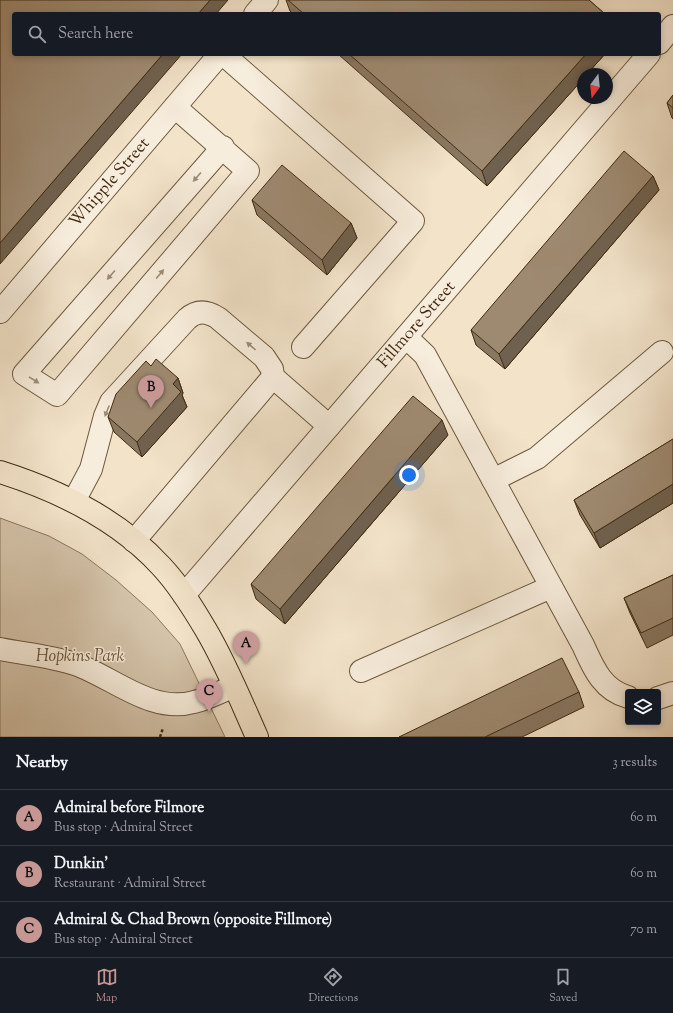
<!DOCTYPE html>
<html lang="en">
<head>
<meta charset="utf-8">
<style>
	:root { --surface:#171b24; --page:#20242c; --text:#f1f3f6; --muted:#9ea1a6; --line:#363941; --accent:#c59692 }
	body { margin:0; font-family:"Sorts Mill Goudy",serif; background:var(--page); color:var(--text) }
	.controls { position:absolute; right:12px; bottom:12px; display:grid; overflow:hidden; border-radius:4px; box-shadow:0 2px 6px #0003 }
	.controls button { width:36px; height:36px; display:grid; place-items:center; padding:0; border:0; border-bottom:1px solid var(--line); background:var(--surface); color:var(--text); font:20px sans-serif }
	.compass { position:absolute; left:577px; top:68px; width:36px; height:36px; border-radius:50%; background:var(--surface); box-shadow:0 2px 6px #0003; rotate:195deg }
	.you { position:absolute; left:409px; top:475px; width:14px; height:14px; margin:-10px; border:3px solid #fff; border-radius:50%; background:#1a73e8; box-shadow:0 0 0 6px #1a73e833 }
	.badge { display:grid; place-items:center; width:26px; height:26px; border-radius:50%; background:var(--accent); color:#111; font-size:13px; font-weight:700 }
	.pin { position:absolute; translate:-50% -33px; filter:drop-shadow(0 1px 2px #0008) }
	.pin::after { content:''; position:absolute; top:21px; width:14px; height:12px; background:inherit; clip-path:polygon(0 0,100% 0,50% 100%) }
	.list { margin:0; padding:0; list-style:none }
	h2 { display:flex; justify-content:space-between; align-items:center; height:52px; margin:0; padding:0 16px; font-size:17px }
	h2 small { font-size:13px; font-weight:400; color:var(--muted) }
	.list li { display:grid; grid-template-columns:26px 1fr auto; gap:12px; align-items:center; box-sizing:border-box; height:56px; padding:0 16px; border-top:1px solid var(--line) }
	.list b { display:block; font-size:15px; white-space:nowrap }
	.list p { margin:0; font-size:13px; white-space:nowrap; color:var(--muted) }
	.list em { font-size:13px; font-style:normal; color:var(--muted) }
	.icon { flex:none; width:22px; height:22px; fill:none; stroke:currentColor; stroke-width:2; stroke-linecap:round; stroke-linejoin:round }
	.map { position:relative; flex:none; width:673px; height:737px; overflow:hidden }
	.search { position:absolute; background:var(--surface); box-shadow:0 2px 6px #0003; left:12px; right:12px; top:12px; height:44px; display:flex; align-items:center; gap:10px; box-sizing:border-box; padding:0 14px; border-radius:4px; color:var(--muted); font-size:15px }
	.sheet { height:220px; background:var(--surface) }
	nav { display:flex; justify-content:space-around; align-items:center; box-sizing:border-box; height:56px; border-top:1px solid var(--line); background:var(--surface); font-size:11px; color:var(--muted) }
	nav a { display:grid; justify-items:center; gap:2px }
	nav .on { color:var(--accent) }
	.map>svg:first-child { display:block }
	.green { fill:#d4c4aa; stroke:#8b775e }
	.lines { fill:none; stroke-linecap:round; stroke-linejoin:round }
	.minor-casing { stroke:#6e583f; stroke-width:24 }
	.major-casing { stroke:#422a11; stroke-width:24 }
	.path { stroke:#422a11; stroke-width:2.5; stroke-dasharray:3 2; stroke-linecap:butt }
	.minor { stroke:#f7eddc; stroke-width:22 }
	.major { stroke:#f2e3c9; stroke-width:22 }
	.wall { fill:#887761; stroke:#422a11 }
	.shaded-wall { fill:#6f614f; stroke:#422a11 }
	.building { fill:#9e8a71; stroke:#422a11 }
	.oneway { fill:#9c8c76 }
	.labels { text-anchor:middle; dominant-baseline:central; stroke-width:3; stroke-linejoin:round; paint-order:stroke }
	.street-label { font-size:17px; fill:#422a11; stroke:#f7eddc }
	.park-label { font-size:17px; font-style:italic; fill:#665037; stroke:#f7eddc }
</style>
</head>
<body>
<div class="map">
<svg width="673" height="737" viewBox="0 0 673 737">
	<rect width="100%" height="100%" fill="#f2e3c9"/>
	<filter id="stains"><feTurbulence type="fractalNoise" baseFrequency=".005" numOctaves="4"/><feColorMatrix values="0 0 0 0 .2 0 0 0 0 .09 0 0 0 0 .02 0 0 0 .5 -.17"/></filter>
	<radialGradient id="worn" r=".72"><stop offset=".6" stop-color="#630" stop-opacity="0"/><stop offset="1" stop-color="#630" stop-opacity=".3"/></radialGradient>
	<!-- green -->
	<path class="green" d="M0 518 49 536 82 554 116 580 152 612 180 644 225 737H0Z"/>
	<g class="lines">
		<!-- minor casing -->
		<g class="minor-casing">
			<g id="minor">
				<path d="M255 14 267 0"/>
				<path d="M659 43 673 26"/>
				<path d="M223 54 413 221 303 347"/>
				<path d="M175 107 248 171 57 395 24 374 223 147"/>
				<path d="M0 312 220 54"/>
				<path d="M406 337 425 355 583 645C593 667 602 690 628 697"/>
				<path d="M493 480 537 458 662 352"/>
				<path d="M74 501 91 469 105 416 111 402 187 319C197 310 207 311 218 318L264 357 272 369 273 377"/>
				<path d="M134 541 273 377 329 426"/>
				<path d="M184 595 649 54"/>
				<path d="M0 649C25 654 51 656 75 664 113 677 151 714 194 702 207 699 221 692 234 686"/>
				<path d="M361 671 551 587"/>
				<path d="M658 698 673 693"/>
			</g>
		</g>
		<!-- major casing -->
		<g class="major-casing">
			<path id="major" d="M0 472C60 491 118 519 161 566 179 585 193 608 206 630 226 664 241 701 257 737"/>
		</g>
		<!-- path -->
		<path class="path" d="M160 737 163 728"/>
		<!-- minor -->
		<use href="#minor" class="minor"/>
		<!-- major -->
		<use href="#major" class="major"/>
	</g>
	<!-- wall -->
	<g class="wall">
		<path d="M286 0H589L605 14H293L290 11Z"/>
		<path d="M338 54H605L587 74H583V79L487 186Z"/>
		<path d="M673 95V119L672 118 667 103Z"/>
		<path d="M653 176 659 190 505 369 476 345 471 330Z"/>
		<path d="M252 200 351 223 357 238 327 275 257 215Z"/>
		<path d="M151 366 178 378 183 393 182 395 187 407 142 457 114 432 108 417Z"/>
		<path d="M448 435 285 624 256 599 251 584Z"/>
		<path d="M673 439V503L600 548 580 515 574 500Z"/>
		<path d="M673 575V635L647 648 630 613 624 598Z"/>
		<path d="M579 692 584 707 522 737H399Z"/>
	</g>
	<!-- shaded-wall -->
	<g class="shaded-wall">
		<path d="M210 0H228L216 14H198Z"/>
		<path d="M163 54H182L0 264V243Z"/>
		<path d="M586 54H605L587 74H583V79L487 186 482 171Z"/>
		<path d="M653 176 659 190 505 369 499 354Z"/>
		<path d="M351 223 357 238 327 275 322 260Z"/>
		<path d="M178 378 183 393 182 395 187 407 142 457 137 442 173 384Z"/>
		<path d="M442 420 448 435 285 624 280 609Z"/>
		<path d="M673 484V503L600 548 594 533Z"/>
	</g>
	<!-- building -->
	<g class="building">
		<path d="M0 0H210L198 14H14V54H163L0 243Z"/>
		<path d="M288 0H589L605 14H304Z"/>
		<path d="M349 54H586L482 171Z"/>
		<path d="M673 95V108L667 103Z"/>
		<path d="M624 151 653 176 499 354 471 330Z"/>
		<path d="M282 165 351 223 322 260 252 200Z"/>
		<path d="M156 359 178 378 173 384 181 392 137 442 108 417 116 394 146 361 151 366Z"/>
		<path d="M413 396 442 420 280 609 251 584Z"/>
		<path d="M673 439V484L594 533 574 500Z"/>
		<path d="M673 575V618L641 633 624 598Z"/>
		<path d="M562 658 579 692 485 737H399Z"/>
	</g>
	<!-- one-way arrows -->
	<defs><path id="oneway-solid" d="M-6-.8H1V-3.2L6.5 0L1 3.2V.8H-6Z"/></defs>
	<g class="oneway">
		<use href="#oneway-solid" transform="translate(197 177) rotate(131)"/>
		<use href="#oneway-solid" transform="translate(160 274) rotate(-50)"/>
		<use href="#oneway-solid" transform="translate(111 275) rotate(131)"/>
		<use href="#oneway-solid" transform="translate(251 346) rotate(-140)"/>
		<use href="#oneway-solid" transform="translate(34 380) rotate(32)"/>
		<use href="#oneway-solid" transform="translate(107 411) rotate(112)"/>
	</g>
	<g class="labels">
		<!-- street labels -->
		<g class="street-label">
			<text transform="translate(110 183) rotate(-49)">Whipple Street</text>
			<text transform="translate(417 325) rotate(-49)">Fillmore Street</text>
		</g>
		<!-- park labels -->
		<g class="park-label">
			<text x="80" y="657">Hopkins Park</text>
		</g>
	</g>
	<rect width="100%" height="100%" filter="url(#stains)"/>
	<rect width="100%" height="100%" fill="url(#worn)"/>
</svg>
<div class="controls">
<button><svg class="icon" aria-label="layers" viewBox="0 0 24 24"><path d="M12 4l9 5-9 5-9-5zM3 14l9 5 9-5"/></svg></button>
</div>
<svg class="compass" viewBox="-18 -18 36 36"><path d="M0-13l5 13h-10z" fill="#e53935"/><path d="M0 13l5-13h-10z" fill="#9ea1a6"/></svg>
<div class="you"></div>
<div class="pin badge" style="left:246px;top:664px">A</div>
<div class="pin badge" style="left:151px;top:408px">B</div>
<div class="pin badge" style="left:209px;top:712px">C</div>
<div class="search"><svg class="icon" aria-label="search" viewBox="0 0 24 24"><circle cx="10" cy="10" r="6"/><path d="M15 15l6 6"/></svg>Search here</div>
</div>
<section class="sheet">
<h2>Nearby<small>3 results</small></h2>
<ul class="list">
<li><span class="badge">A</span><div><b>Admiral before Filmore</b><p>Bus stop · Admiral Street</p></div><em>60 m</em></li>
<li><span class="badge">B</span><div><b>Dunkin'</b><p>Restaurant · Admiral Street</p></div><em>60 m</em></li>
<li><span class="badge">C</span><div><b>Admiral &amp; Chad Brown (opposite Fillmore)</b><p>Bus stop · Admiral Street</p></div><em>70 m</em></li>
</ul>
</section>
<nav>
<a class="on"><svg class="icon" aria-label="map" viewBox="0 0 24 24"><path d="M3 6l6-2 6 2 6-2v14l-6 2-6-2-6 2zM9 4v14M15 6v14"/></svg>Map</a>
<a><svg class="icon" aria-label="directions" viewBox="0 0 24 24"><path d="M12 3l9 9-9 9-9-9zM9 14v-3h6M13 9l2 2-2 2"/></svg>Directions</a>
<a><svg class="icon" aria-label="saved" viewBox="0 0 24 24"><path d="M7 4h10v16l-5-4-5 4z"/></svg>Saved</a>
</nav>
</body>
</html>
